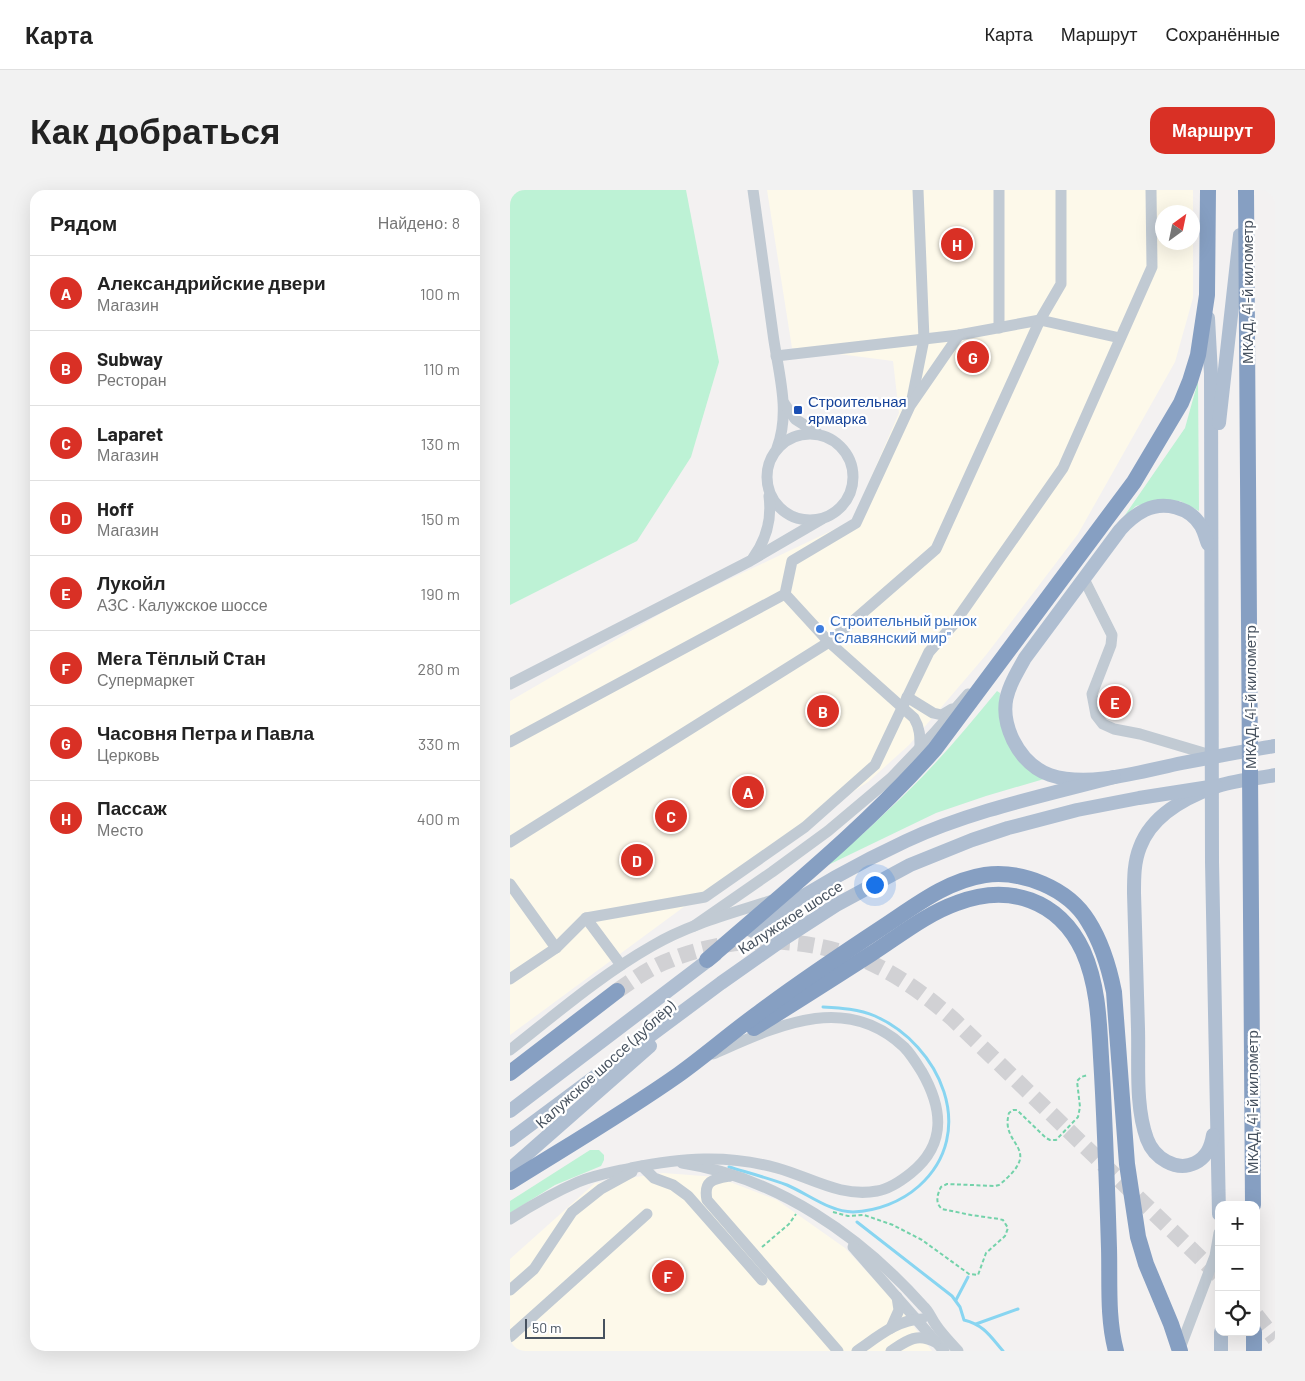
<!DOCTYPE html>
<html lang="ru">
<head>
<meta charset="utf-8">
<style>
	:root { --surface:#fff; --page:#f2f2f2; --text:#222; --muted:#767676; --line:#e0e0e0; --accent:#d93025 }
	body { margin:0; font-family:Barlow,sans-serif; background:var(--page); color:var(--text) }
	.controls { position:absolute; right:15px; bottom:15px; display:grid; overflow:hidden; border-radius:10px; box-shadow:0 5px 20px #0002 }
	.controls button { width:45px; height:45px; display:grid; place-items:center; padding:0; border:0; border-bottom:1px solid var(--line); background:var(--surface); color:var(--text); font:25px sans-serif }
	.compass { position:absolute; left:645px; top:15px; width:45px; height:45px; border-radius:50%; background:var(--surface); box-shadow:0 5px 20px #0002; rotate:33deg }
	.scale { position:absolute; left:15px; bottom:12px; width:80px; box-sizing:border-box; padding-left:5px; border:2px solid #47525f; border-top:0; font-size:14px; line-height:18px; white-space:nowrap; color:#47525f; -webkit-text-stroke:4px #fff; paint-order:stroke }
	.you { position:absolute; left:364px; top:694px; width:18px; height:18px; margin:-12px; border:4px solid #fff; border-radius:50%; background:#1a73e8; box-shadow:0 0 0 8px #1a73e833 }
	.badge { display:grid; place-items:center; width:32px; height:32px; border-radius:50%; background:var(--accent); color:#fff; font-size:16px; font-weight:700 }
	.pin { position:absolute; translate:-50% -50%; border:2px solid #fff; box-shadow:0 1px 5px #0006 }
	.list { margin:0; padding:0; list-style:none }
	h2 { display:flex; justify-content:space-between; align-items:center; height:65px; margin:0; padding:0 20px; font-size:21px }
	h2 small { font-size:16px; font-weight:400; color:var(--muted) }
	.list li { display:grid; grid-template-columns:32px 1fr auto; gap:15px; align-items:center; box-sizing:border-box; height:75px; padding:0 20px; border-top:1px solid var(--line) }
	.list b { display:block; font-size:19px; white-space:nowrap }
	.list p { margin:0; font-size:16px; white-space:nowrap; color:var(--muted) }
	.list em { font-size:16px; font-style:normal; color:var(--muted) }
	.icon { flex:none; width:28px; height:28px; fill:none; stroke:currentColor; stroke-width:2; stroke-linecap:round; stroke-linejoin:round }
	.map { position:relative; flex:none; width:765px; height:1161px; overflow:hidden; border-radius:15px }
	header { display:flex; align-items:center; gap:30px; box-sizing:border-box; height:70px; padding:0 25px; background:var(--surface); border-bottom:1px solid var(--line) }
	header strong { font-size:24px }
	nav { display:flex; gap:28px; margin-inline-start:auto; font-size:18px }
	.intro { display:flex; align-items:center; justify-content:space-between; box-sizing:border-box; height:120px; padding:0 30px }
	h1 { margin:0; font-size:35px }
	.button { padding:12px 22px; border-radius:15px; background:var(--accent); color:#fff; font-size:18px; font-weight:700 }
	main { display:flex; gap:30px; padding:0 30px }
	aside { flex:1; background:var(--surface); border-radius:15px; box-shadow:0 5px 20px #0002 }
	.map>svg:first-child { display:block }
	.commercial { fill:#fdf9ea; fill-rule:evenodd }
	.green { fill:#bdf2d5 }
	.lines { fill:none; stroke-linecap:round; stroke-linejoin:round }
	.stream { stroke:#88d5f1; stroke-width:3 }
	.highway-tunnel { stroke:#d1d1d4; stroke-width:16; stroke-dasharray:16 8; stroke-linecap:butt }
	.path { stroke:#73d2aa; stroke-width:2; stroke-dasharray:4 2.5; stroke-linecap:butt }
	.minor { stroke:#c1cad3; stroke-width:11 }
	.major { stroke:#afbed1; stroke-width:14 }
	.highway { stroke:#869fc2; stroke-width:16 }
	.transit-dot { fill:#1a4fb4; stroke:#fff; stroke-width:2 }
	.shop-dot { fill:#3f7fe0; stroke:#fff; stroke-width:2 }
	.labels { text-anchor:middle; dominant-baseline:central; stroke-width:4.5; stroke-linejoin:round; paint-order:stroke }
	.street-label { font-size:15px; fill:#47525f; stroke:#fff }
	.transit-label { font-size:15px; fill:#164399; stroke:#fff; text-anchor:start }
	.shop-label { font-size:15px; fill:#366cbe; stroke:#fff; text-anchor:start }
</style>
</head>
<body>
<header>
<strong>Карта</strong>
<nav><a>Карта</a><a>Маршрут</a><a>Сохранённые</a></nav>
</header>
<div class="intro"><h1>Как добраться</h1><a class="button">Маршрут</a></div>
<main>
<aside>
<h2>Рядом<small>Найдено: 8</small></h2>
<ul class="list">
<li><span class="badge">A</span><div><b>Александрийские двери</b><p>Магазин</p></div><em>100 m</em></li>
<li><span class="badge">B</span><div><b>Subway</b><p>Ресторан</p></div><em>110 m</em></li>
<li><span class="badge">C</span><div><b>Laparet</b><p>Магазин</p></div><em>130 m</em></li>
<li><span class="badge">D</span><div><b>Hoff</b><p>Магазин</p></div><em>150 m</em></li>
<li><span class="badge">E</span><div><b>Лукойл</b><p>АЗС · Калужское шоссе</p></div><em>190 m</em></li>
<li><span class="badge">F</span><div><b>Мега Тёплый Cтан</b><p>Супермаркет</p></div><em>280 m</em></li>
<li><span class="badge">G</span><div><b>Часовня Петра и Павла</b><p>Церковь</p></div><em>330 m</em></li>
<li><span class="badge">H</span><div><b>Пассаж</b><p>Место</p></div><em>400 m</em></li>
</ul>
</aside>
<div class="map">
<svg width="765" height="1161" viewBox="0 0 765 1161">
	<rect width="100%" height="100%" fill="#f3f1f1"/>
	<!-- commercial -->
	<g class="commercial">
		<path d="M257 0H683V108L665 172 568 344 476 465 399 555 358 592 289 637 194 702 0 845V511L169 413 342 331 389 223 383 171 282 158ZM652 22H682V52H652Z"/>
		<path d="M153 983 207 987 267 1010 335 1058 387 1114 422 1161H0V1069L85 993Z"/>
	</g>
	<!-- green -->
	<g class="green">
		<path d="M0 0H176L209 172 181 267 127 351 0 415Z"/>
		<path d="M688 191 689 321 670 311 650 310 626 316 613 328 675 238Z"/>
		<path d="M487 501 490 503 489 522 534 589 476 606 426 623 314 677C335 659 356 642 375 623 416 586 452 544 487 501Z"/>
		<path d="M80 960H89L94 965V970L91 976 45 995 0 1023V1011Z"/>
	</g>
	<g class="lines">
		<!-- stream -->
		<g class="stream">
			<path d="M219 977C239 983 258 988 277 995 298 1004 320 1022 343 1022 367 1021 391 1012 409 996 469 942 430 855 365 826 349 819 331 818 313 817"/>
			<path d="M347 1032 442 1106 450 1117 454 1130C474 1135 480 1146 493 1161"/>
			<path d="M446 1110 458 1087"/>
			<path d="M466 1134 508 1119"/>
		</g>
		<!-- highway-tunnel -->
		<g class="highway-tunnel">
			<path d="M107 801C124 789 141 777 160 770 223 744 303 745 365 775 394 789 419 808 443 829L709 1086"/>
			<path d="M746 1125 765 1149"/>
		</g>
		<!-- path -->
		<g class="path">
			<path d="M323 1022 338 1026 354 1025 383 1035 412 1050 459 1084 468 1085 476 1063 495 1046 498 1038 493 1030 489 1029 461 1025 432 1019C425 1013 427 1005 431 997L437 994 485 996 489 995C536 957 489 957 499 923L503 920H507L536 948 540 950H546L568 927 570 917 567 891 571 887 578 885"/>
			<path d="M252 1057 279 1034 286 1024"/>
		</g>
		<!-- minor -->
		<g class="minor">
			<path d="M243 0C250 48 256 96 263 144 268 182 281 221 267 258"/>
			<path d="M489 0V138"/>
			<path d="M266 166 449 145 530 130 610 148"/>
			<path d="M402 209 414 149 408 0"/>
			<path d="M274 213 285 229 307 243"/>
			<circle cx="300" cy="287" r="43"/>
			<path d="M243 368C257 349 262 329 259 306"/>
			<path d="M574 389 602 445 601 455 582 504 586 525 593 534 604 539 630 544 704 566"/>
			<path d="M275 404 319 452 404 528C410 538 410 546 410 558"/>
			<path d="M0 494 240 371 312 329"/>
			<path d="M397 507 423 523 432 525 442 519"/>
			<path d="M0 552 275 404 282 371 346 333 400 216 449 145"/>
			<path d="M0 652 319 452 426 359 530 130 551 94V0"/>
			<path d="M0 694 46 758"/>
			<path d="M76 728 111 775"/>
			<path d="M184 736 262 682 318 641 381 588 424 543 458 504"/>
			<path d="M0 789 46 758 76 728 195 707 295 637 365 575 392 518 419 462 443 435 553 278 642 77 641 0"/>
			<path d="M0 860C46 824 91 785 142 756 179 734 223 723 263 710"/>
			<path d="M172 973C266 987 351 1046 413 1116 419 1121 421 1128 426 1135 432 1144 440 1152 448 1161"/>
			<path d="M132 976 144 988 163 995 178 1006 252 1090"/>
			<path d="M220 986C204 989 193 990 197 1010L328 1161"/>
			<path d="M0 1029C22 1015 45 1002 68 992 85 985 103 982 121 978 172 968 216 964 267 978 300 987 331 1008 367 1001 380 999 391 991 401 983 437 954 433 919 412 882 407 874 401 864 394 857 335 801 265 837 203 864"/>
			<path d="M343 1057 434 1161"/>
			<path d="M0 1100 24 1079 62 1022 91 999 122 982"/>
			<path d="M381 1138 389 1120 387 1107"/>
			<path d="M0 1147 137 1024"/>
			<path d="M347 1161C366 1148 388 1129 412 1129"/>
			<path d="M381 1161C396 1151 407 1142 425 1152"/>
			<path d="M669 1161 705 1066 709 1043"/>
		</g>
		<!-- major -->
		<g class="major">
			<path d="M698 128 701 184 702 672 709 1024"/>
			<path d="M709 233 730 45"/>
			<path d="M698 354C696 349 694 341 691 336 680 317 654 311 635 320 625 325 617 332 610 340L515 468C498 498 487 516 503 550 511 566 523 579 540 585 579 598 633 581 672 573 703 567 734 561 765 556"/>
			<path d="M241 740C290 706 342 676 396 651 460 621 536 605 604 587"/>
			<path d="M0 921 205 765"/>
			<path d="M703 945C701 957 697 967 685 973 666 982 644 968 637 949 625 916 629 874 628 839 627 794 625 748 624 703 624 687 624 672 630 657 642 625 674 608 705 597 722 590 747 589 765 585"/>
			<path d="M0 950 211 793 275 748 326 715 400 675 462 650 498 638 567 620 629 608 706 596"/>
			<path d="M0 979 140 856"/>
			<path d="M711 1142V1161"/>
		</g>
		<!-- highway -->
		<g class="highway">
			<path d="M736 0 743 1015"/>
			<path d="M197 770C275 702 356 637 425 559L624 292 671 213 680 191 688 165 697 105 698 0"/>
			<path d="M244 838C283 814 322 789 361 764 389 746 416 724 447 713 499 693 549 710 573 761 588 795 589 831 591 867 595 931 597 994 599 1058 600 1091 597 1128 606 1161"/>
			<path d="M0 883 107 801"/>
			<path d="M0 992C56 957 114 923 168 885 196 865 222 842 250 822 290 792 332 764 373 737 405 716 436 691 475 685 512 680 558 698 578 731 592 753 599 777 604 802L617 974 628 1047 636 1074 661 1134 670 1161"/>
			<path d="M744 1142V1161"/>
		</g>
	</g>
	<!-- markers -->
	<rect class="transit-dot" x="283" y="215" width="10" height="10" rx="2.5"/>
	<circle class="shop-dot" cx="310" cy="439" r="5"/>
	<g class="labels">
		<!-- street labels -->
		<g class="street-label">
			<text transform="translate(737 102) rotate(-90)">МКАД, 41-й километр</text>
			<text transform="translate(740 507) rotate(-90)">МКАД, 41-й километр</text>
			<text transform="translate(280 727) rotate(-33)">Калужское шоссе</text>
			<text transform="translate(95 874) rotate(-42)">Калужское шоссе (дублёр)</text>
			<text transform="translate(742 912) rotate(-90)">МКАД, 41-й километр</text>
		</g>
		<!-- transit labels -->
		<g class="transit-label">
			<text x="298" y="211">Строительная<tspan x="298" dy="17">ярмарка</tspan></text>
		</g>
		<!-- shop labels -->
		<g class="shop-label">
			<text x="320" y="430">Строительный рынок<tspan x="320" dy="17">"Славянский мир"</tspan></text>
		</g>
	</g>
</svg>
<div class="controls">
<button>+</button>
<button>−</button>
<button><svg class="icon" aria-label="locate" viewBox="0 0 24 24"><circle cx="12" cy="12" r="6"/><path d="M12 2v4M12 18v4M2 12h4M18 12h4"/></svg></button>
</div>
<svg class="compass" viewBox="-18 -18 36 36"><path d="M0-13l5 13h-10z" fill="#e53935"/><path d="M0 13l5-13h-10z" fill="#767676"/></svg>
<div class="scale">50 m</div>
<div class="you"></div>
<div class="pin badge" style="left:238px;top:602px">A</div>
<div class="pin badge" style="left:313px;top:521px">B</div>
<div class="pin badge" style="left:161px;top:626px">C</div>
<div class="pin badge" style="left:127px;top:670px">D</div>
<div class="pin badge" style="left:605px;top:512px">E</div>
<div class="pin badge" style="left:158px;top:1086px">F</div>
<div class="pin badge" style="left:463px;top:167px">G</div>
<div class="pin badge" style="left:447px;top:54px">H</div>
</div>
</main>
</body>
</html>
